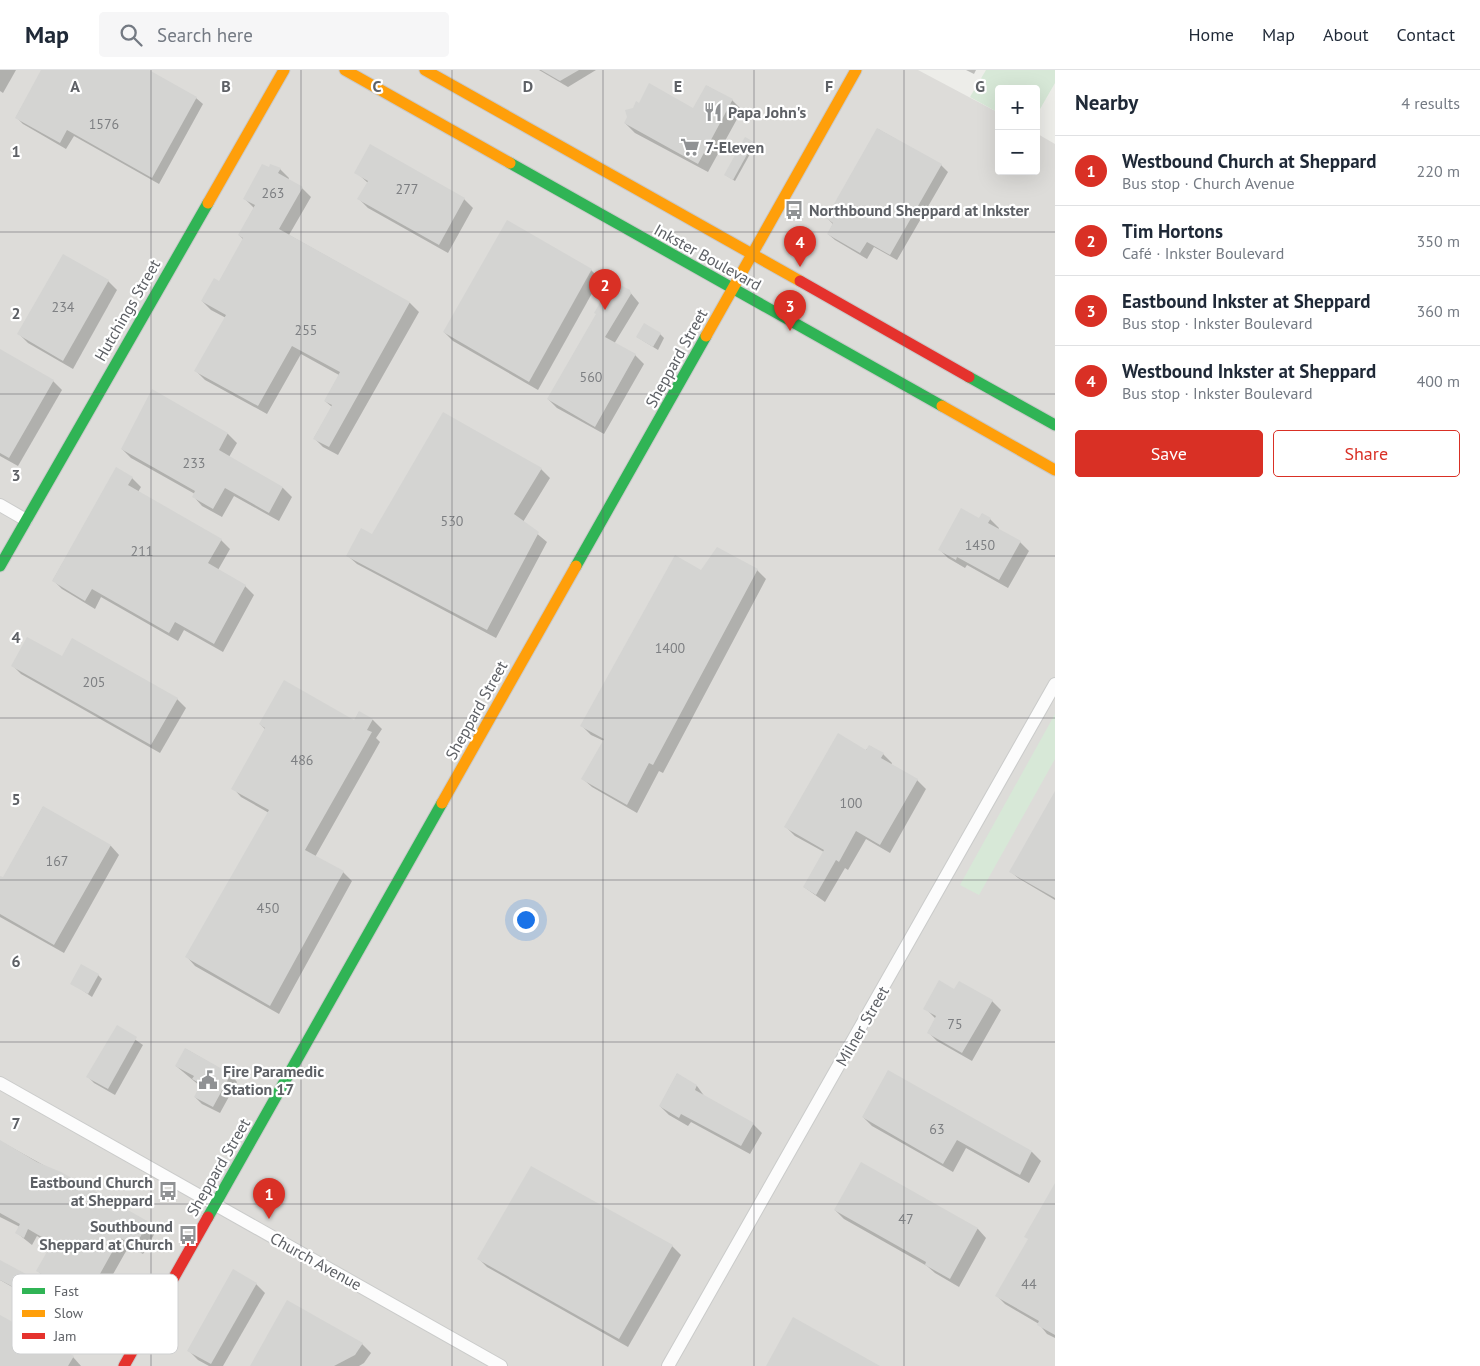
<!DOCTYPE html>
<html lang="en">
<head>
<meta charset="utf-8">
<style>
	:root { --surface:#fff; --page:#f6f6f7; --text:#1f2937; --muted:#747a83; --line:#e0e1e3; --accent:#d93025 }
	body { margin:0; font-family:"PT Sans",sans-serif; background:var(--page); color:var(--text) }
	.controls { position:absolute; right:15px; top:15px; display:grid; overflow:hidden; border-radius:5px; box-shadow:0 5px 20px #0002 }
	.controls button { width:45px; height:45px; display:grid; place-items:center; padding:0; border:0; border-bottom:1px solid var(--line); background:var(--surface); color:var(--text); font:25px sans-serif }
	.you { position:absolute; left:525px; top:849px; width:18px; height:18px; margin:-12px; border:4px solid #fff; border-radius:50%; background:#1a73e8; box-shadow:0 0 0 8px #1a73e833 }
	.badge { display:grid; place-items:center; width:32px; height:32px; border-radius:50%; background:var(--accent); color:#fff; font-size:16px; font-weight:700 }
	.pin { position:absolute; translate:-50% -41px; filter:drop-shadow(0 1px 2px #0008) }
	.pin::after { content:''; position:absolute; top:26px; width:18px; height:15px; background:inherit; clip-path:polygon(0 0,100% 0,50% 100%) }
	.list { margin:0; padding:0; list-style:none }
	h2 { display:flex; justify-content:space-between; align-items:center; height:65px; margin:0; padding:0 20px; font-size:21px }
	h2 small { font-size:16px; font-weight:400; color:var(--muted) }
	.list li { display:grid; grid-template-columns:32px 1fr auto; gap:15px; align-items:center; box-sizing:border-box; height:70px; padding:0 20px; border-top:1px solid var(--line) }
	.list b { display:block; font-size:19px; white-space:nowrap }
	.list p { margin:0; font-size:16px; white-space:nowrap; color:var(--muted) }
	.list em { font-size:16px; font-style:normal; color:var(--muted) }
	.actions { display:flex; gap:10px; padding:15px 20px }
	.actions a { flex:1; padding:11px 0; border:1px solid var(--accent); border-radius:5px; text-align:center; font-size:18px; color:var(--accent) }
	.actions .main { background:var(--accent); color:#fff }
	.icon { flex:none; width:28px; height:28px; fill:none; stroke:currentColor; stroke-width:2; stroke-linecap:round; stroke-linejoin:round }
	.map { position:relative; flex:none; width:1055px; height:1296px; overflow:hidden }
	header { display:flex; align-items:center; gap:30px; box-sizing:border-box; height:70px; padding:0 25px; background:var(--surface); border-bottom:1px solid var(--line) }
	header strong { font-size:24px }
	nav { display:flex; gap:28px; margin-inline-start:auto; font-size:18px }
	.search { width:350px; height:45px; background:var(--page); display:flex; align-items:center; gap:12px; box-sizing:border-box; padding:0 18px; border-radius:5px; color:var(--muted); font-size:19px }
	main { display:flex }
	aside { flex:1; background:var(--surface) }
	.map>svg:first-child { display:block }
	.industrial { fill:#dddcd9 }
	.green { fill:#d7e8d7 }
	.shadow { fill:#0003 }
	.building { fill:#d4d4d2 }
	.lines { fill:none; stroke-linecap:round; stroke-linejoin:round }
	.street-casing { stroke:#cacbca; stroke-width:14 }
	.fast-casing { stroke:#c9c9c9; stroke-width:13 }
	.slow-casing { stroke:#c9c9c9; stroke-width:13 }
	.jam-casing { stroke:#c9c9c9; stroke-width:13 }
	.street { stroke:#fcfcfc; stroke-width:12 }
	.fast { stroke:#30b455; stroke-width:11 }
	.slow { stroke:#ff9f0a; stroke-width:11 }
	.jam { stroke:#e5322d; stroke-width:11 }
	.grid { fill:none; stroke:#5e6166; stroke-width:1; stroke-opacity:0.55 }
	.labels { text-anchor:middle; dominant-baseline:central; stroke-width:4.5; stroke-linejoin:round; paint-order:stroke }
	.number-label { font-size:14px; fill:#7d7f82 }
	.poi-label { font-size:16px; font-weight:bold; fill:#5e6166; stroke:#fff; text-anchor:start }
	.street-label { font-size:16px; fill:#5e6166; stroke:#fff }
	.key { fill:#fff; stroke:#cfd0d1; stroke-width:1 }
	.key-label { font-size:14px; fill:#5e6166 }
	.grid-label { font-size:16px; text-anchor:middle; font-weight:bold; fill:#5e6166; stroke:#fff; stroke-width:4.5; stroke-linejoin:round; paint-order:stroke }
</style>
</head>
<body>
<header>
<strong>Map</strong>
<div class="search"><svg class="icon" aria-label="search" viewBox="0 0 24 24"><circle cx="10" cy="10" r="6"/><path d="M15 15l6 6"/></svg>Search here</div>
<nav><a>Home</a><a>Map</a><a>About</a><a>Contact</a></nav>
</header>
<main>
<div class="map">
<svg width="1055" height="1296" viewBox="0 0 1055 1296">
	<rect width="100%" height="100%" fill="#edede9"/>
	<!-- industrial -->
	<path class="industrial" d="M0 0H918L999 43V101H1036V63L1055 74V1296H0Z"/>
	<!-- green -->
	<g class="green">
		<path d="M986 0H1055V13L1036 46V19H999V43L970 27Z"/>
		<path d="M1055 644V689L979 825 960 815Z"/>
	</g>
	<!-- shadow -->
	<g class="shadow">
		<path d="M0 0H16L3 23 0 21Z"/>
		<path d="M43 0H147L196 28 203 34 159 114 74 66 66 79 23 54 16 47Z"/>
		<path d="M539 0H596L568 17Z"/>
		<path d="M966 0H976L974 4Z"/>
		<path d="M707 16 732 30 742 40 708 102 635 63 625 53 694 39Z"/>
		<path d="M878 59 941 95 948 102 897 190 874 177 867 189 835 170 828 164 833 154 827 148Z"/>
		<path d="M746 68 755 75 735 111 727 106Z"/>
		<path d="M269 99H280L289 108 288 110 302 118 311 127 289 165 410 233 419 242 338 385 323 377 314 368 332 337 325 331 339 305 301 284 267 344 205 310 196 301 226 248 211 240 202 231 220 213 244 170 239 165 254 138 245 129Z"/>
		<path d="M356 102 464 129 473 138 448 183 368 138 359 129 368 113Z"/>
		<path d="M591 200 600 209 538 320 453 271 444 262Z"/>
		<path d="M108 211 117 220 73 299 28 273 19 264Z"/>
		<path d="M629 221 639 233 614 274 635 285 644 294 604 364 557 338 548 329Z"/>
		<path d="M660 264 664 268 658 280 637 267Z"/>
		<path d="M0 280 53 311 62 320 18 396 0 386Z"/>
		<path d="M152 321 228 364 237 373 229 387 283 418 292 427 279 451 234 426 222 447 202 436 194 427 195 424 131 388 122 379Z"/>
		<path d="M117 399 132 408 141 417 138 422 221 470 230 479 218 500 245 516 254 525 223 582 184 560 178 571 101 527 95 539 62 519 53 510Z"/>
		<path d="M541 399 550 408 523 452 547 472 496 568 357 494 348 486 373 466Z"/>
		<path d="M982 444 990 449 999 458 998 460 1020 472 1029 481 1008 518 967 495 965 498 948 488 939 479 979 449Z"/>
		<path d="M757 500 766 509 663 703 659 701 637 743 592 717 583 709 604 671 591 665 582 656 701 502Z"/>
		<path d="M62 588 177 629 186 638 160 683 21 604 12 595Z"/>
		<path d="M359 642 373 650 382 659 376 668 380 672 315 787 343 802 352 811 279 944 195 896 187 887 269 743 241 727 233 718 266 660 260 654 354 652Z"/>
		<path d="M870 676 883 684 892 693 891 695 917 710 926 719 890 783 866 769 848 800 845 798 825 832 804 817 824 782 795 766 786 757Z"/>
		<path d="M1055 724V830L1018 808 1011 802Z"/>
		<path d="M43 737 111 776 119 785 64 883 0 847V807L3 809Z"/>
		<path d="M98 905 102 909 92 927 72 913Z"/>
		<path d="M955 920 992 931 1001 940 972 991 937 971 928 962 936 949 925 938Z"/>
		<path d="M117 957 143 975 115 1025 94 1013 88 1007Z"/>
		<path d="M186 979 231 1005 237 1012 220 1043 202 1034 195 1027 200 1016 176 996Z"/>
		<path d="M677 1004 697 1016 705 1027 753 1054 762 1063 750 1084 691 1052 688 1056 669 1045 660 1036Z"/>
		<path d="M863 1047 1032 1082 1041 1091 1029 1113 966 1078 953 1102 872 1056Z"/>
		<path d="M0 1071 148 1153 156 1161 143 1184 129 1176 95 1236 46 1209 38 1201 52 1175 37 1166 32 1175 17 1163 20 1157 0 1147Z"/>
		<path d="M861 1094 978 1159 986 1168 959 1217 935 1203 927 1196 844 1149 835 1140Z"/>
		<path d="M1055 1116V1268L1047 1264 1039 1254 1005 1234 997 1226 1029 1170Z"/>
		<path d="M672 1176 681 1185 628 1277 487 1197 478 1188Z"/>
		<path d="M0 1191 29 1209 21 1222 0 1210Z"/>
		<path d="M256 1214 265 1223 223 1296H209L198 1290 189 1281Z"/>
		<path d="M0 1246 73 1287 81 1296H0Z"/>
		<path d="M362 1274 371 1283 364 1293 359 1296H251Z"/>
	</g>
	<!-- building -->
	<g class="building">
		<path d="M41 0H149L197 27 152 108 67 60 60 73 15 48Z"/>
		<path d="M541 0H579L560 11Z"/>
		<path d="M649 13 693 38 706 15 733 29 698 94 624 53 627 47 625 40 633 38 636 31 639 33Z"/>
		<path d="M877 58 942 94 890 185 867 172 860 183 827 164 833 153 826 148Z"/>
		<path d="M745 67 754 72 733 110 724 105Z"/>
		<path d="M370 74 465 128 439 175 357 129 368 111 354 103Z"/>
		<path d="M262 94 269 97 270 94 281 98 278 103 303 117 279 159 410 232 329 377 313 369 332 335 324 331 340 302 292 276 258 336 194 301 226 245 201 231 214 208 219 211 243 168 238 165 255 135 243 129Z"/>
		<path d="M507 150 592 199 529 312 443 262Z"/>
		<path d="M63 184 109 210 63 291 17 264Z"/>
		<path d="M613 211 630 220 631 224 605 267 636 284 595 357 547 329 596 244 594 243 601 231 599 227 608 212Z"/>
		<path d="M644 253 661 263 653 277 636 267Z"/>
		<path d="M0 279 54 310 9 388 0 383Z"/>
		<path d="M152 319 228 363 219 380 283 417 269 443 225 418 213 439 192 427 195 421 121 379Z"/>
		<path d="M443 342 542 398 514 444 539 462 487 560 346 486 361 458 372 464Z"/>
		<path d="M116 397 133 407 128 415 222 469 208 493 246 515 214 574 175 552 169 563 92 519 85 531 52 511Z"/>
		<path d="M961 438 979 448 982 443 991 448 988 453 1021 471 999 510 957 487 956 490 938 480Z"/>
		<path d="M717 477 758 499 653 695 649 693 627 735 581 709 604 669 580 656 675 485 701 500Z"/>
		<path d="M27 567 62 586 72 568 178 628 151 675 11 596Z"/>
		<path d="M284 610 354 650 359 641 373 649 367 660 372 662 305 780 344 801 270 936 185 887 269 740 231 719 265 658 259 654Z"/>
		<path d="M838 663 866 680 869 675 884 683 881 688 918 709 880 775 856 761 839 792 836 790 816 825 803 817 824 780 784 757Z"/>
		<path d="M1055 721V828L1009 802Z"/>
		<path d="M43 736 111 775 54 875 0 844V806L3 807Z"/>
		<path d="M81 894 99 904 88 924 70 914Z"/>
		<path d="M939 910 954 919 959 911 993 930 962 983 927 963 936 946 923 939Z"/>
		<path d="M117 955 137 967 108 1019 86 1007Z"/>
		<path d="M185 978 231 1004 213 1037 194 1027 201 1014 192 1009 194 1006 175 996Z"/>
		<path d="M888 1000 1032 1081 1020 1105 957 1070 943 1094 862 1047Z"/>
		<path d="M677 1003 697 1015 695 1020 754 1053 741 1076 681 1044 679 1048 659 1036Z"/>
		<path d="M0 1070 37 1092 61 1102 149 1152 135 1176 120 1168 86 1229 36 1201 52 1173 28 1159 24 1168 15 1163 20 1154 0 1143Z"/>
		<path d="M861 1092 978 1158 950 1209 925 1195 926 1192 834 1140Z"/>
		<path d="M531 1096 673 1175 619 1269 477 1189Z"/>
		<path d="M1055 1113V1265L1037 1255 1039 1251 995 1226 1028 1169 1024 1167Z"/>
		<path d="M0 1190 26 1204 17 1219 0 1210Z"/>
		<path d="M233 1199 257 1213 211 1294 187 1281Z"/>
		<path d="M287 1230 363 1273 355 1285 334 1296H250Z"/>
		<path d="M0 1245 74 1286 68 1296H0Z"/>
		<path d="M793 1247 880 1296H766Z"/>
	</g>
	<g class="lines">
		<!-- street casing -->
		<g class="street-casing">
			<g id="street">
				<path d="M0 435 26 450"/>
				<path d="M0 1013 501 1296"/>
				<path d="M668 1296 1055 614"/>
			</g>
		</g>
		<!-- fast casing -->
		<g class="fast-casing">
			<g id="fast">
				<path d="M510 93 942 336"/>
				<path d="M969 307 1055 355"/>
				<path d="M0 496 208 133"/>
				<path d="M576 496 706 266"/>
				<path d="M208 1147 442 733"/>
			</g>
		</g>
		<!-- slow casing -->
		<g class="slow-casing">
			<g id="slow">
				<path d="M345 0 510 93"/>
				<path d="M425 0 800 211"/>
				<path d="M208 133 284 0"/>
				<path d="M706 266 856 0"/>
				<path d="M942 336 1055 400"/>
				<path d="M442 733 576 496"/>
			</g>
		</g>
		<!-- jam casing -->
		<g class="jam-casing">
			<g id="jam">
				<path d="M800 211 969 307"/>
				<path d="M124 1296 208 1147"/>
			</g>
		</g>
		<!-- street -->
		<use href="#street" class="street"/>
		<!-- fast -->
		<use href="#fast" class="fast"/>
		<!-- slow -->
		<use href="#slow" class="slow"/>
		<!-- jam -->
		<use href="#jam" class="jam"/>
	</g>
	<!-- grid -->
	<path class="grid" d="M151 0V1296M301 0V1296M452 0V1296M603 0V1296M754 0V1296M904 0V1296M0 162H1055M0 324H1055M0 486H1055M0 648H1055M0 810H1055M0 972H1055M0 1134H1055"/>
	<!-- icons -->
	<defs>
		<g id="restaurant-bare" transform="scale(1.5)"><path d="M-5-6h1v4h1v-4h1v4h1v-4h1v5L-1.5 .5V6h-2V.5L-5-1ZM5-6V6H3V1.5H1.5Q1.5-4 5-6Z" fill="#909294" stroke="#fff" stroke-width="2.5" paint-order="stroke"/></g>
		<g id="supermarket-bare" transform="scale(1.5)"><path d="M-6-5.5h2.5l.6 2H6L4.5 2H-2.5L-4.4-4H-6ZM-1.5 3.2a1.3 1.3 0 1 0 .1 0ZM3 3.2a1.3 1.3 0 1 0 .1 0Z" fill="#909294" stroke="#fff" stroke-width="2.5" paint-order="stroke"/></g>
		<g id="bus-bare" transform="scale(1.5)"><path d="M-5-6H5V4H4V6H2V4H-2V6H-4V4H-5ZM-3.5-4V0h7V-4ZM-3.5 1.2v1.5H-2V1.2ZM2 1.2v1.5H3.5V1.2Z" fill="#909294" stroke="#fff" stroke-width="2.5" paint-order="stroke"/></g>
		<g id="civic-bare" transform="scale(1.5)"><path d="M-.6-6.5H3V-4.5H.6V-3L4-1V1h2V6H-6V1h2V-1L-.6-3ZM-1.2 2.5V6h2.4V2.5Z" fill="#909294" stroke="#fff" stroke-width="2.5" paint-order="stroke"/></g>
	</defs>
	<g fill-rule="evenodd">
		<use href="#restaurant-bare" x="713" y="42"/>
		<use href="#supermarket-bare" x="690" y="77"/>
		<use href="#bus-bare" x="794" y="140"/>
		<use href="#civic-bare" x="208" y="1010"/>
		<use href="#bus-bare" x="168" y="1121"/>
		<use href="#bus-bare" x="188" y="1165"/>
	</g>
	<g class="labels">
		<!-- number labels -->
		<g class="number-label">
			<text x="104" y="54">1576</text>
			<text x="407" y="119">277</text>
			<text x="273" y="123">263</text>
			<text x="63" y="237">234</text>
			<text x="306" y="260">255</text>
			<text x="591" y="307">560</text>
			<text x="194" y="393">233</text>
			<text x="452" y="451">530</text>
			<text x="980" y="475">1450</text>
			<text x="142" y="481">211</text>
			<text x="670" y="578">1400</text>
			<text x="94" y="612">205</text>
			<text x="302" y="690">486</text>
			<text x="851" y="733">100</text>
			<text x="57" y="791">167</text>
			<text x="268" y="838">450</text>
			<text x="955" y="954">75</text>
			<text x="937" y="1059">63</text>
			<text x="906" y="1149">47</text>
			<text x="1029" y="1214">44</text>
		</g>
		<!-- poi labels -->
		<g class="poi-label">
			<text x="728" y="42">Papa John's</text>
			<text x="705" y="77">7-Eleven</text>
			<text x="809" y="140">Northbound Sheppard at Inkster</text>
			<text x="223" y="1001">Fire Paramedic<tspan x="223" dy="18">Station 17</tspan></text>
			<text x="153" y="1112" text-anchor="end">Eastbound Church<tspan x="153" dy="18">at Sheppard</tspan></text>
			<text x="173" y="1156" text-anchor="end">Southbound<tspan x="173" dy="18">Sheppard at Church</tspan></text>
		</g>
		<!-- street labels -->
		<g class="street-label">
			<text transform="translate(708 187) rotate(29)">Inkster Boulevard</text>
			<text transform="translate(127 240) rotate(-60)">Hutchings Street</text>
			<text transform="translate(676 288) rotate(-61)">Sheppard Street</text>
			<text transform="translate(476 640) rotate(-61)">Sheppard Street</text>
			<text transform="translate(862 956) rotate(-60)">Milner Street</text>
			<text transform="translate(218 1097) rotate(-60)">Sheppard Street</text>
			<text transform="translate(316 1191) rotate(29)">Church Avenue</text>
		</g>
	</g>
	<!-- legend -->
	<rect x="12" y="1204" width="166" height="80" rx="8" class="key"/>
	<rect x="22" y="1218" width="23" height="6" fill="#30b455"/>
	<rect x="22" y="1240" width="23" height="7" fill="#ff9f0a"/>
	<rect x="22" y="1263" width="23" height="6" fill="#e5322d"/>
	<g class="key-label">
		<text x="54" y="1226">Fast</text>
		<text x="54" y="1248">Slow</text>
		<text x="54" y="1271">Jam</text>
	</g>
	<g class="grid-label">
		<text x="75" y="22">A</text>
		<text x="226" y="22">B</text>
		<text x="377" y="22">C</text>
		<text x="528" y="22">D</text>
		<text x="678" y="22">E</text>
		<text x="829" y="22">F</text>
		<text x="980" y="22">G</text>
		<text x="16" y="87">1</text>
		<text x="16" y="249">2</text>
		<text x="16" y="411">3</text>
		<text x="16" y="573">4</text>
		<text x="16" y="735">5</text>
		<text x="16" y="897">6</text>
		<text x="16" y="1059">7</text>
	</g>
</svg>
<div class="controls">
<button>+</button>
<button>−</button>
</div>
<div class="you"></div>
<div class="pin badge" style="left:269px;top:1149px">1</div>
<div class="pin badge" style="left:605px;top:240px">2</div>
<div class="pin badge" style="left:790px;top:261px">3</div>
<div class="pin badge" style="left:800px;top:197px">4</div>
</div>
<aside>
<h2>Nearby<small>4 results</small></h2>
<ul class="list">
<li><span class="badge">1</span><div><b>Westbound Church at Sheppard</b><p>Bus stop · Church Avenue</p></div><em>220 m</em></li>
<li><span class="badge">2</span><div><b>Tim Hortons</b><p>Café · Inkster Boulevard</p></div><em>350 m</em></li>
<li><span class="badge">3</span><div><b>Eastbound Inkster at Sheppard</b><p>Bus stop · Inkster Boulevard</p></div><em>360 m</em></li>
<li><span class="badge">4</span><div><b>Westbound Inkster at Sheppard</b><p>Bus stop · Inkster Boulevard</p></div><em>400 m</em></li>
</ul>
<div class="actions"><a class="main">Save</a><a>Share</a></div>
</aside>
</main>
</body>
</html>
